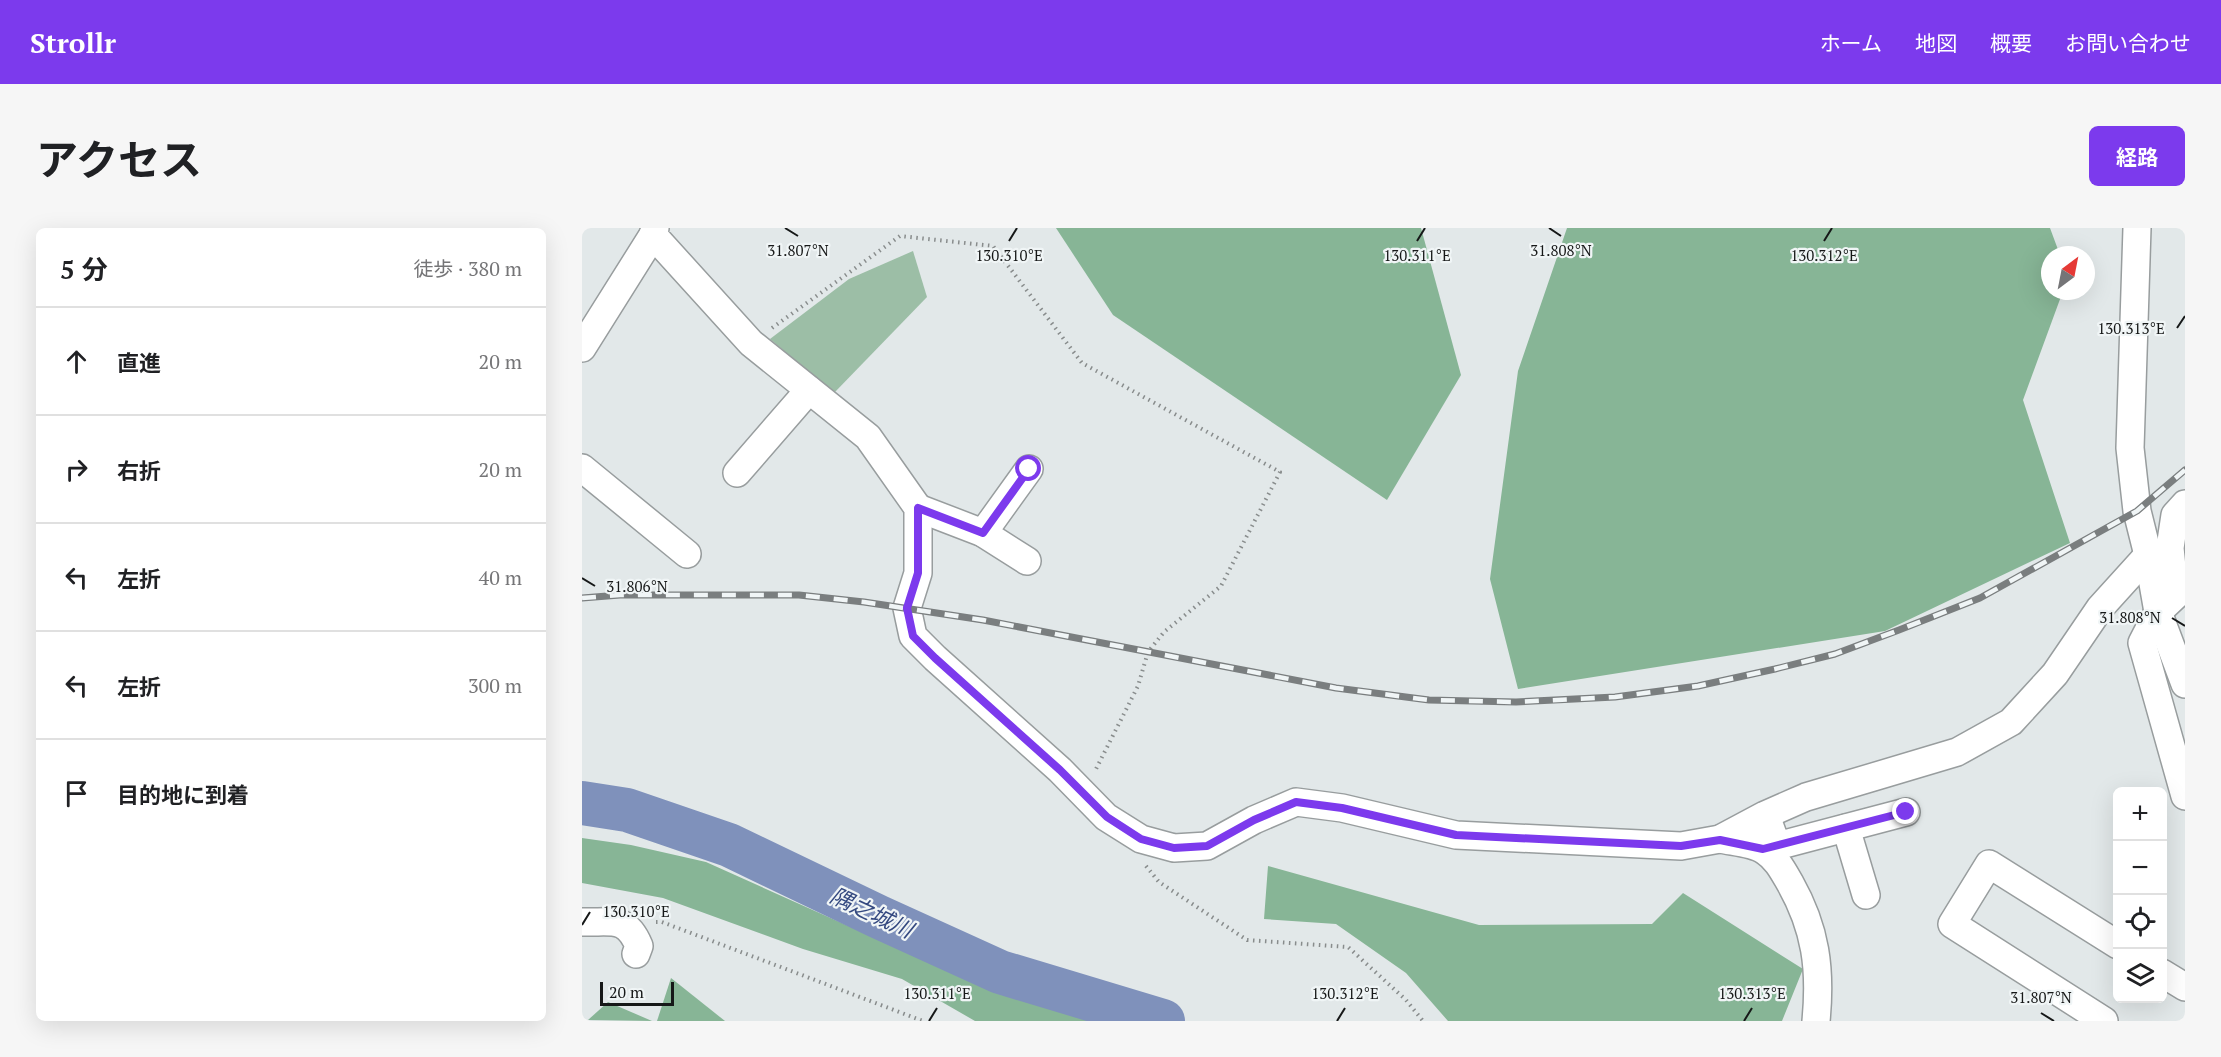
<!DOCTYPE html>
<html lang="ja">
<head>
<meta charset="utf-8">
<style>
	:root { --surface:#fff; --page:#f6f6f6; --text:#202124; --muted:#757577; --line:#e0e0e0; --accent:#7c3aed }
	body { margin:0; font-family:"PT Serif","Noto Sans JP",serif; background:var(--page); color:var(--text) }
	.controls { position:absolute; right:18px; bottom:18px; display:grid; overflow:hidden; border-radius:9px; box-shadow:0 6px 24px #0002 }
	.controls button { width:54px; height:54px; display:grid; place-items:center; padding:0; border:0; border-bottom:2px solid var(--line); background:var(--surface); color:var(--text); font:30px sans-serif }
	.compass { position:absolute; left:1459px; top:18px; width:54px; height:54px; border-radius:50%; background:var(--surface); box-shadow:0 6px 24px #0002; rotate:32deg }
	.scale { position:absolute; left:18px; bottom:15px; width:74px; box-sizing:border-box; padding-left:6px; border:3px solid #161818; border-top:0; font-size:16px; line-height:21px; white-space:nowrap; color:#161818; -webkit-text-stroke:4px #f0f5f6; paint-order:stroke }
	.stop { position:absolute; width:18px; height:18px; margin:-14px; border:4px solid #7c3aed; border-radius:50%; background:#fff }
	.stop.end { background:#7c3aed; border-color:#fff; box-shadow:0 2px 6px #0008 }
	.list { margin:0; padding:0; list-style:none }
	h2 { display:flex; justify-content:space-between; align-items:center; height:78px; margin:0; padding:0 24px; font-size:26px }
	h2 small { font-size:20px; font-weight:400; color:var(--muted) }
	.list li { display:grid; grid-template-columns:39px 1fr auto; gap:18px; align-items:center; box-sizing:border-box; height:108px; padding:0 24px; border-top:2px solid var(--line) }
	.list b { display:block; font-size:22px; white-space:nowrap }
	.list em { font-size:20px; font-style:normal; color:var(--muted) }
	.icon { flex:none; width:33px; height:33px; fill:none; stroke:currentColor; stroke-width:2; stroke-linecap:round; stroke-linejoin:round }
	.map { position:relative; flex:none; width:1603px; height:793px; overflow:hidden; border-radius:9px }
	header { display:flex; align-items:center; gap:36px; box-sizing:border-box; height:84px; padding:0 30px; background:var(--accent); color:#fff }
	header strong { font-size:28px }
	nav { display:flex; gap:33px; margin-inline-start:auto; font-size:21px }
	.intro { display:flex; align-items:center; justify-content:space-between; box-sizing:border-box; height:144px; padding:0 36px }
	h1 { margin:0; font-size:42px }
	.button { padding:15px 27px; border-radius:9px; background:var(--accent); color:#fff; font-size:21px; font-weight:700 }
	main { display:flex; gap:36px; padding:0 36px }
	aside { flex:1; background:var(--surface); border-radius:9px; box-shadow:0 6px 24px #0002 }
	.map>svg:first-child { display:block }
	.green { fill:#9cbea6 }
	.forest { fill:#87b596 }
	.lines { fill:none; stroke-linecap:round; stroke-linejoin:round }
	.river { stroke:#7f91bb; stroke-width:44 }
	.minor-casing { stroke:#989d9e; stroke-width:30 }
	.path { stroke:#888c8c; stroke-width:4; stroke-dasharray:1.5 4.5; stroke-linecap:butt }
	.minor { stroke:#fff; stroke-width:27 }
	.rail-casing { stroke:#7a7e7f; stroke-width:7 }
	.rail { stroke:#f0f5f6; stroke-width:4.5; stroke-dasharray:14; stroke-linecap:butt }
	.route { stroke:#7c3aed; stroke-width:8 }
	.ticks { fill:none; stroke:#161818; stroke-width:2 }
	.labels { text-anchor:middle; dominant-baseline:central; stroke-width:4.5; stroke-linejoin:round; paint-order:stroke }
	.water-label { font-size:22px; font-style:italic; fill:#344980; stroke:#f0f5f6 }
	.ticks-label { font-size:15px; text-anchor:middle; fill:#161818; stroke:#f0f5f6; stroke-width:4.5; stroke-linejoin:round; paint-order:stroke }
</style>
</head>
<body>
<header>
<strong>Strollr</strong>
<nav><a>ホーム</a><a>地図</a><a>概要</a><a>お問い合わせ</a></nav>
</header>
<div class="intro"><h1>アクセス</h1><a class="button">経路</a></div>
<main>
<aside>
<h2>5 分<small>徒歩 · 380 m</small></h2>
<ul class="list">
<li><svg class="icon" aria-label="ahead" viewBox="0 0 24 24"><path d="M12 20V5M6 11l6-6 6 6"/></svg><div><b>直進</b></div><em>20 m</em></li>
<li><svg class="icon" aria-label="right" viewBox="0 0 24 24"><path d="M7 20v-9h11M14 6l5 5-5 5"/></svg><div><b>右折</b></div><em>20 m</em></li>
<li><svg class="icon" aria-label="left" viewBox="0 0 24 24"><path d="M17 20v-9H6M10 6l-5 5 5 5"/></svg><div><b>左折</b></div><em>40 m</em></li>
<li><svg class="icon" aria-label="left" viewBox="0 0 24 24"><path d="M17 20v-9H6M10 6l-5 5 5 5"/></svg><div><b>左折</b></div><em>300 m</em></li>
<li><svg class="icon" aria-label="arrive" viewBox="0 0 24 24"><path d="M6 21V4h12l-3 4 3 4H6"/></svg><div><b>目的地に到着</b></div></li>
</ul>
</aside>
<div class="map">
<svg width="1603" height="793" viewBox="0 0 1603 793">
	<rect width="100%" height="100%" fill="#e2e8e9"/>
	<!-- green -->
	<path class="green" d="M331 23 345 69 252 165 188 111 267 51Z"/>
	<!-- forest -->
	<g class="forest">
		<path d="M474 0H839L879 147 805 272 531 87Z"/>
		<path d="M985 0H1468L1478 27H1468V63H1481L1441 172 1488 315 1303 403 936 461 908 351 936 143Z"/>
		<path d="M0 610 49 617 124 634 320 722 509 793H393L320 751 221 721 81 670 0 655Z"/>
		<path d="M686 638 897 697 1070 696 1101 665 1221 741 1200 793H866L824 745 754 696 682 691Z"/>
		<path d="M89 750 143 793H75Z"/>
		<path d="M26 774 70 793 6 792Z"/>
	</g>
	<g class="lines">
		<!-- river -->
		<path class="river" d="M0 575 45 582 147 617 297 689 418 744 581 793"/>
		<!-- minor casing -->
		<g class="minor-casing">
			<g id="minor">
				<path d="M73 0 71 7 169 115 286 209 336 280V345L325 380 331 408 353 430 478 542 524 589 559 611 592 620 625 618 672 592 714 574 760 580 874 607 1099 618 1138 611 1183 587 1224 569 1375 524 1429 494 1473 446 1518 380 1566 327"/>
				<path d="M1555 0 1548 220 1555 283 1566 327 1576 384 1603 456"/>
				<path d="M0 120 71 7"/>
				<path d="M0 240 105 326"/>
				<path d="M155 245 227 162"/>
				<path d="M1603 276 1593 287 1588 320 1593 368 1576 384 1560 415 1603 568"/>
				<path d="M336 280 401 305 445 333"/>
				<path d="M401 305 447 241"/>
				<path d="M1186 593 1195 618 1324 584"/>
				<path d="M1264 600 1284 667"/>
				<path d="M1138 611C1151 614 1172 615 1183 623 1195 631 1201 643 1208 655 1234 701 1239 741 1234 793"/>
				<path d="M0 694C30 695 44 687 57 718L54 726"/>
				<path d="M1580 745 1603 759"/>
				<path d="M1522 793 1370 696 1407 636 1536 717"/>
			</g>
		</g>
		<!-- path -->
		<g class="path">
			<path d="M190 100 318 8 411 18 500 135 698 244 639 358 582 404 566 424 556 458 513 543"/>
			<path d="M564 638 577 654 665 712 766 719 824 772 841 793"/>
			<path d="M74 694H80L341 793"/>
		</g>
		<!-- minor -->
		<use href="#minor" class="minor"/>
		<!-- rail casing -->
		<g class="rail-casing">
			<path id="rail" d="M0 370 38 367H217L282 374 401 392 754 460 847 472 934 474 1033 469 1116 458 1193 441 1253 426 1317 402 1398 370 1555 283 1603 242"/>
		</g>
		<!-- rail -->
		<use href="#rail" class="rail"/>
	</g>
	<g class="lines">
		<!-- route -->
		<path class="route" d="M447 241 401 305 336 280V345L325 380 331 408 353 430 478 542 525 589 559 611 592 620 625 618 672 592 714 574 760 580 874 607 1099 618 1138 612 1181 621 1324 584"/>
	</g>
	<!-- ticks -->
	<path class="ticks" d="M203 0 216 8M967 0 979 8M427 13 435 0M835 13 843 0M1242 13 1250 0M1595 100 1603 88M0 350 13 358M1590 390 1603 398M0 697 8 684M1459 785 1472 793M347 793 355 780M755 793 763 780M1162 793 1170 780"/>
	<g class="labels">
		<!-- water labels -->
		<g class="water-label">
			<text transform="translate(290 684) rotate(25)">隅之城川</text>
		</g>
	</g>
	<g class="ticks-label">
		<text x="216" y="28">31.807°N</text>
		<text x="979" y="28">31.808°N</text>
		<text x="427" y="33">130.310°E</text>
		<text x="835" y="33">130.311°E</text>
		<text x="1242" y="33">130.312°E</text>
		<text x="1549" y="106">130.313°E</text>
		<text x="55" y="364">31.806°N</text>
		<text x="1548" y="395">31.808°N</text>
		<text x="54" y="689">130.310°E</text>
		<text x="355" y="771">130.311°E</text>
		<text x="763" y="771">130.312°E</text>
		<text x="1170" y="771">130.313°E</text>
		<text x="1459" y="775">31.807°N</text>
	</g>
</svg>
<div class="controls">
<button>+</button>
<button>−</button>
<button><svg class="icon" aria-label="locate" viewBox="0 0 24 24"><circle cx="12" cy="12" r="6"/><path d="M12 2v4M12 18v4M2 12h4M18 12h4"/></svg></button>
<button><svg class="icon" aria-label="layers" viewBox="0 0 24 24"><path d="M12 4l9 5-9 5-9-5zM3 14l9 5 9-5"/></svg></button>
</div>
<svg class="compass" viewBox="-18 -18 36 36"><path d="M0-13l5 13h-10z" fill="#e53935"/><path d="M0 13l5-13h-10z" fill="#757577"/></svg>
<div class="scale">20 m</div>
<div class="stop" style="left:447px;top:241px"></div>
<div class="stop end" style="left:1324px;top:584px"></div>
</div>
</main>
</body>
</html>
